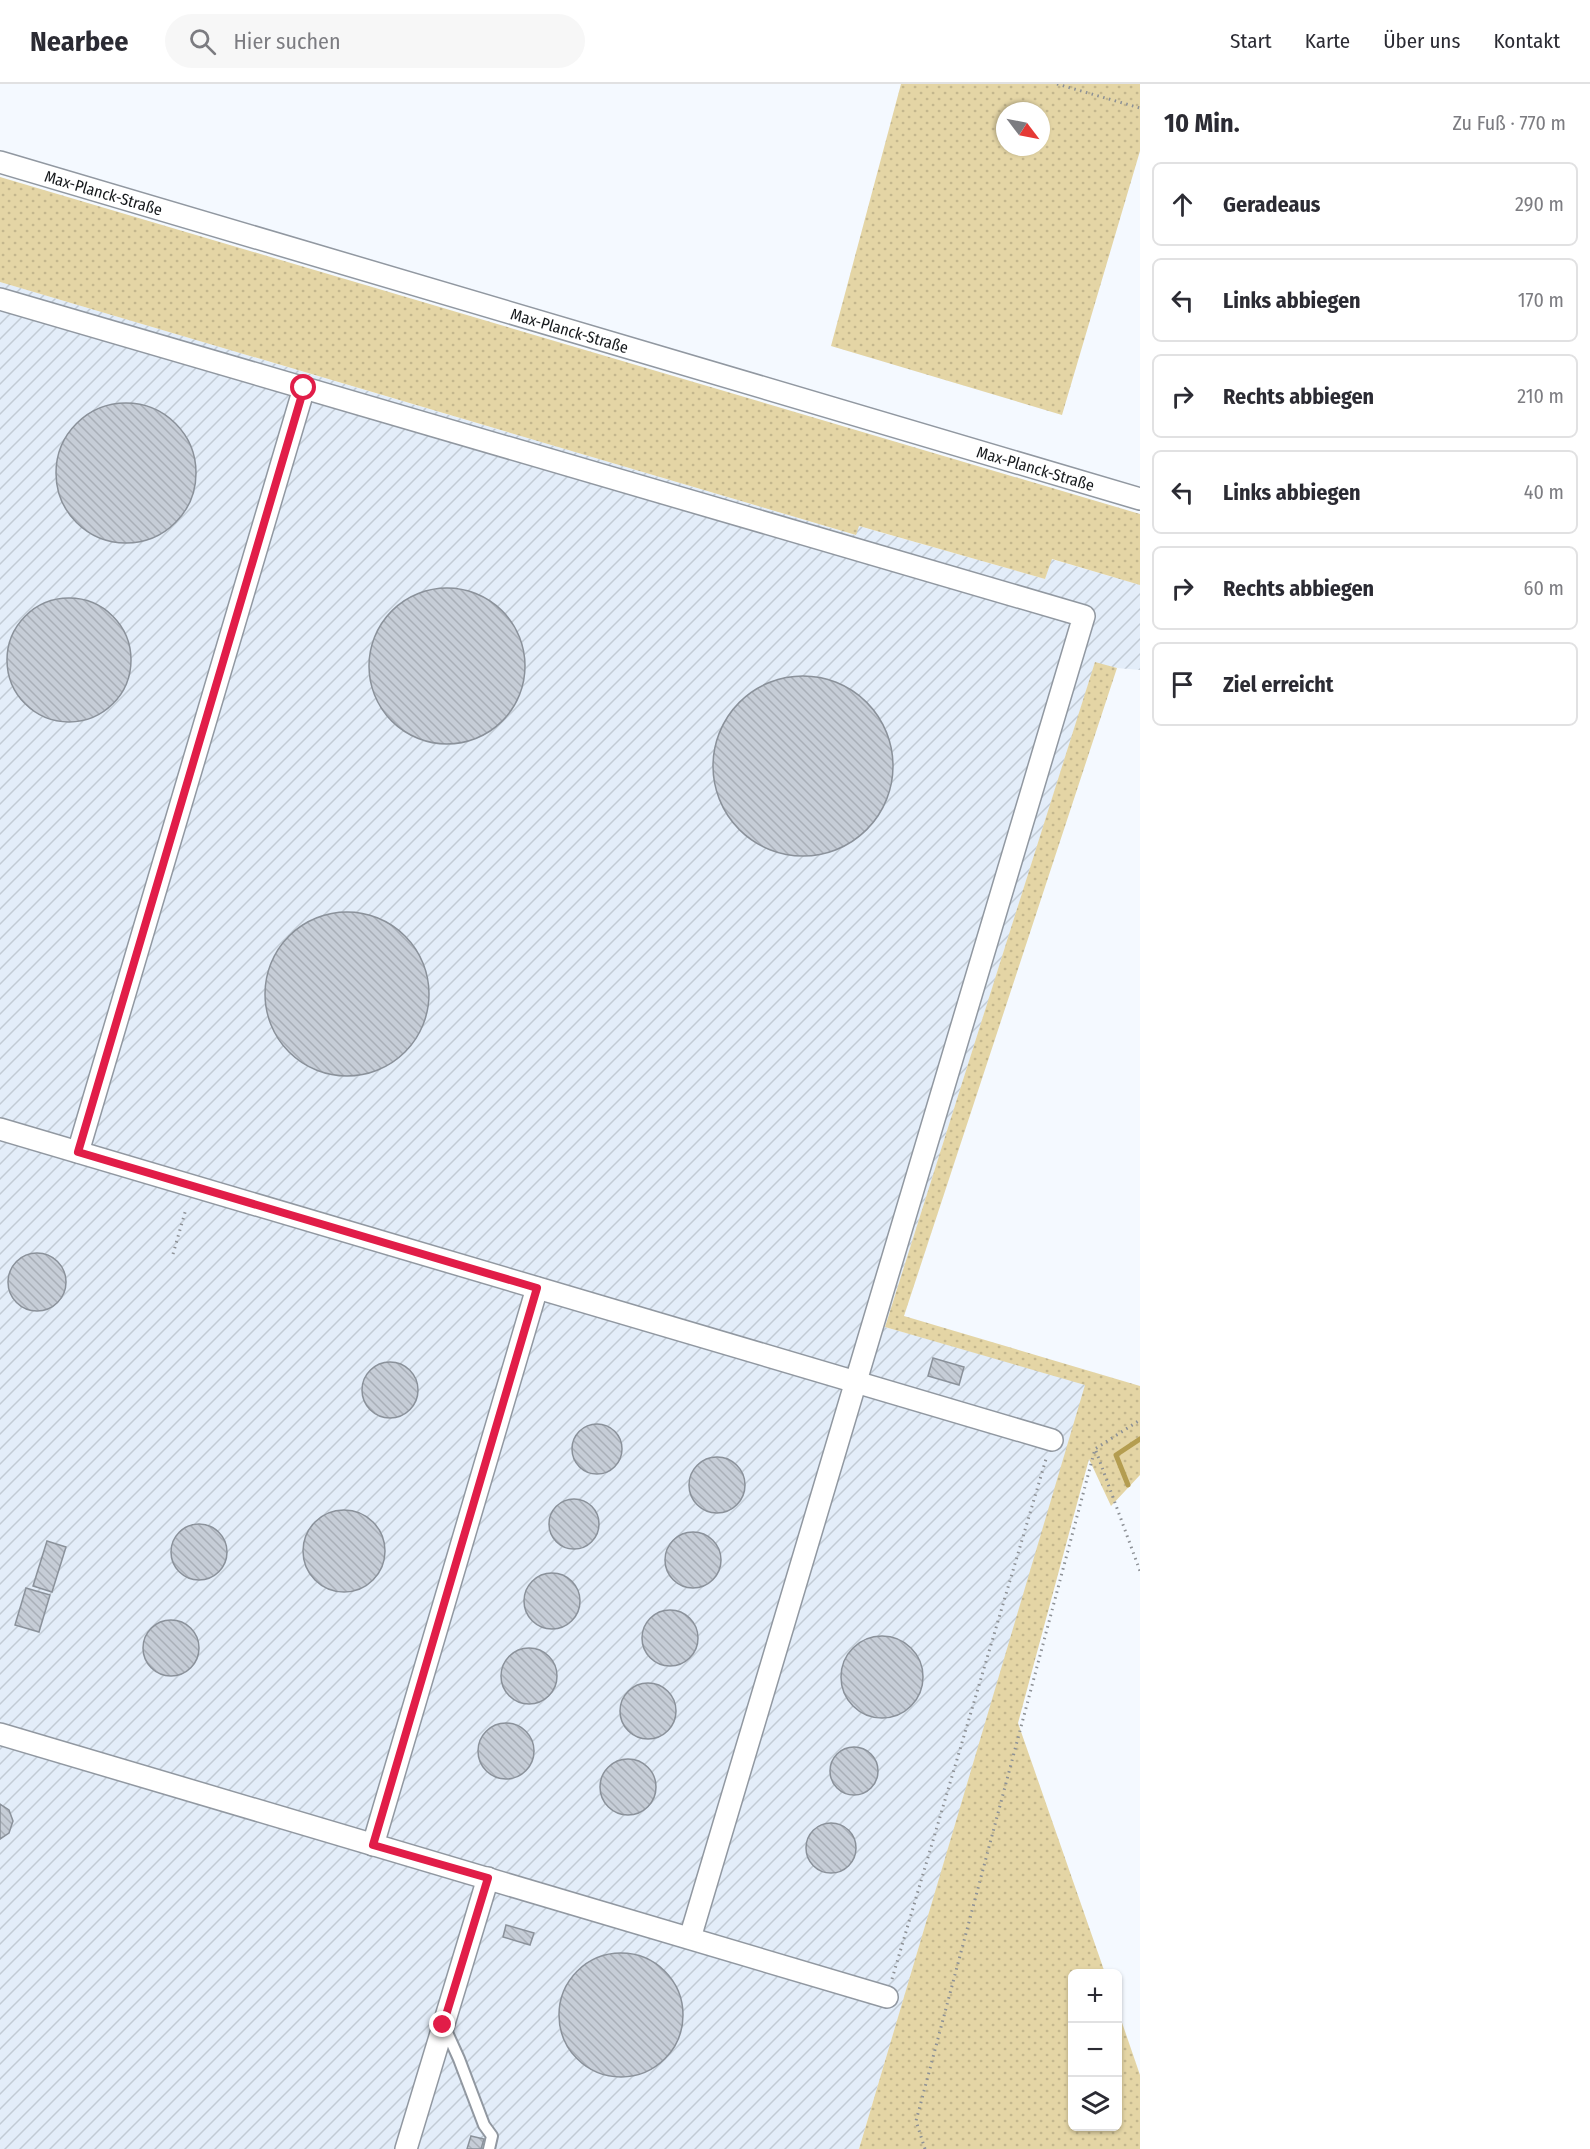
<!DOCTYPE html>
<html lang="de">
<head>
<meta charset="utf-8">
<style>
	:root { --surface:#fff; --page:#f7f7f7; --text:#2b2b33; --muted:#7c7c81; --line:#e1e1e2 }
	body { margin:0; font-family:"Fira Sans Condensed",sans-serif; background:var(--page); color:var(--text) }
	.controls { position:absolute; right:18px; bottom:18px; display:grid; overflow:hidden; border-radius:9px; box-shadow:0 2px 4px #0004 }
	.controls button { width:54px; height:54px; display:grid; place-items:center; padding:0; border:0; border-bottom:2px solid var(--line); background:var(--surface); color:var(--text); font:30px sans-serif }
	.compass { position:absolute; left:996px; top:18px; width:54px; height:54px; border-radius:50%; background:var(--surface); box-shadow:0 2px 4px #0004; rotate:122deg }
	.stop { position:absolute; width:18px; height:18px; margin:-14px; border:4px solid #e11d48; border-radius:50%; background:#fff }
	.stop.end { background:#e11d48; border-color:#fff; box-shadow:0 2px 6px #0008 }
	.list { margin:0; padding:0; list-style:none }
	h2 { display:flex; justify-content:space-between; align-items:center; height:78px; margin:0; padding:0 24px; font-size:26px }
	h2 small { font-size:20px; font-weight:400; color:var(--muted) }
	.list li { display:grid; grid-template-columns:39px 1fr auto; gap:18px; align-items:center; box-sizing:border-box; height:84px; margin:0 12px 12px; padding:0 12px; border:2px solid var(--line); border-radius:9px }
	.list b { display:block; font-size:22px; white-space:nowrap }
	.list em { font-size:20px; font-style:normal; color:var(--muted) }
	.icon { flex:none; width:33px; height:33px; fill:none; stroke:currentColor; stroke-width:2; stroke-linecap:round; stroke-linejoin:round }
	.map { position:relative; flex:none; width:1140px; height:2065px; overflow:hidden }
	header { display:flex; align-items:center; gap:36px; box-sizing:border-box; height:84px; padding:0 30px; background:var(--surface); border-bottom:2px solid var(--line) }
	header strong { font-size:28px }
	nav { display:flex; gap:33px; margin-inline-start:auto; font-size:21px }
	.search { width:420px; height:54px; background:var(--page); display:flex; align-items:center; gap:15px; box-sizing:border-box; padding:0 21px; border-radius:33px; color:var(--muted); font-size:22px }
	main { display:flex }
	aside { flex:1; background:var(--surface) }
	.map>svg:first-child { display:block }
	.industrial { fill:url(#industrial-furrows) }
	.grass { fill:url(#grass-dots); fill-rule:evenodd }
	.lines { fill:none; stroke-linecap:round; stroke-linejoin:round }
	.stream { stroke:#b49d50; stroke-width:5 }
	.building { fill:url(#building-back-hatch); stroke:#8a919a; stroke-width:1.5 }
	.lane-casing { stroke:#9198a1; stroke-width:14 }
	.street-casing { stroke:#9198a1; stroke-width:24 }
	.path { stroke:#8c9095; stroke-width:3; stroke-dasharray:1.5 4.5; stroke-linecap:butt }
	.lane { stroke:#fff; stroke-width:10 }
	.street { stroke:#fff; stroke-width:21 }
	.route { stroke:#e11d48; stroke-width:8 }
	.labels { text-anchor:middle; dominant-baseline:central; stroke-width:4.5; stroke-linejoin:round; paint-order:stroke }
	.street-label { font-size:16px; fill:#16191c; stroke:#fff }
</style>
</head>
<body>
<header>
<strong>Nearbee</strong>
<div class="search"><svg class="icon" aria-label="search" viewBox="0 0 24 24"><circle cx="10" cy="10" r="6"/><path d="M15 15l6 6"/></svg>Hier suchen</div>
<nav><a>Start</a><a>Karte</a><a>Über uns</a><a>Kontakt</a></nav>
</header>
<main>
<div class="map">
<svg width="1140" height="2065" viewBox="0 0 1140 2065">
	<defs>
		<pattern id="industrial-furrows" width="10" height="10" patternUnits="userSpaceOnUse" patternTransform="scale(1.5)"><rect width="10" height="10" fill="#e3edf9"/><path d="M-1 1l2-2M0 10L10 0M9 11l2-2" fill="none" stroke="#c2cbd5"/></pattern>
		<pattern id="grass-dots" width="8" height="8" patternUnits="userSpaceOnUse" patternTransform="scale(1.5)"><rect width="8" height="8" fill="#e4d5a5"/><path d="M2 2h.1M6 6h.1" fill="none" stroke="#c3b68d" stroke-width="1.8" stroke-linecap="round"/></pattern>
		<pattern id="building-back-hatch" width="6" height="6" patternUnits="userSpaceOnUse" patternTransform="scale(1.5)"><rect width="6" height="6" fill="#c6cdd7"/><path d="M-1 5l2 2M0 0l6 6M5-1l2 2" fill="none" stroke="#a9afb8"/></pattern>
	</defs>
	<rect width="100%" height="100%" fill="#f4f9ff"/>
	<!-- industrial -->
	<path class="industrial" d="M0 198 855 451 858 442 1045 495 1051 475 1140 501V586L1117 584 1095 579 885 1243 1086 1300 859 2065H0Z"/>
	<!-- grass -->
	<g class="grass">
		<path d="M901 0H1140V67L1062 331 831 262ZM1005 27H1041V63H1005Z"/>
		<path d="M0 93 1140 430V501L1052 475 1045 495 859 442 856 451 0 198Z"/>
		<path d="M1095 578 1117 584 904 1232 1140 1302V1391L1111 1422 1089 1375 1018 1639 1105 1889 1072 1890V2042H1118V1927L1140 1991V2065H859L1085 1301 885 1243Z"/>
	</g>
	<g class="lines">
		<!-- stream -->
		<path class="stream" d="M1128 1401 1116 1371 1140 1355"/>
	</g>
	<!-- building -->
	<g class="building">
		<circle cx="126" cy="389" r="70"/>
		<circle cx="447" cy="582" r="78"/>
		<circle cx="69" cy="576" r="62"/>
		<circle cx="803" cy="682" r="90"/>
		<circle cx="347" cy="910" r="82"/>
		<circle cx="37" cy="1198" r="29"/>
		<path d="M933 1274 964 1283 959 1301 928 1292Z"/>
		<circle cx="390" cy="1306" r="28"/>
		<circle cx="597" cy="1365" r="25"/>
		<circle cx="717" cy="1401" r="28"/>
		<circle cx="574" cy="1440" r="25"/>
		<circle cx="344" cy="1467" r="41"/>
		<circle cx="199" cy="1468" r="28"/>
		<circle cx="693" cy="1476" r="28"/>
		<path d="M47 1457 66 1463 52 1508 33 1502Z"/>
		<circle cx="552" cy="1517" r="28"/>
		<path d="M26 1504 50 1511 39 1548 15 1541Z"/>
		<circle cx="670" cy="1554" r="28"/>
		<circle cx="171" cy="1564" r="28"/>
		<circle cx="882" cy="1593" r="41"/>
		<circle cx="529" cy="1592" r="28"/>
		<circle cx="648" cy="1627" r="28"/>
		<circle cx="506" cy="1667" r="28"/>
		<circle cx="854" cy="1687" r="24"/>
		<circle cx="628" cy="1703" r="28"/>
		<path d="M0 1720 9 1726 13 1737 9 1749 0 1755Z"/>
		<circle cx="831" cy="1764" r="25"/>
		<path d="M506 1841 534 1849 530 1861 503 1853Z"/>
		<circle cx="621" cy="1931" r="62"/>
		<path d="M471 2052 484 2055 481 2065H467Z"/>
	</g>
	<g class="lines">
		<!-- lane casing -->
		<g class="lane-casing">
			<path id="lane" d="M445 1944 459 1975 484 2041 492 2052 489 2065"/>
		</g>
		<!-- street casing -->
		<g class="street-casing">
			<g id="street">
				<path id="s1" d="M0 78 1140 415"/>
				<path d="M0 215 1084 532 690 1854"/>
				<path d="M0 1045 1052 1356"/>
				<path d="M78 1068 304 304"/>
				<path d="M0 1650 887 1913"/>
				<path d="M373 1761 537 1204"/>
				<path d="M406 2065 488 1794"/>
			</g>
		</g>
		<!-- path -->
		<g class="path">
			<path d="M1057 0 1140 24"/>
			<path d="M173 1170 186 1125"/>
			<path d="M1096 1367 1140 1487"/>
			<path d="M892 1895 1046 1375"/>
			<path d="M925 2065 916 2037 1095 1365 1140 1336"/>
		</g>
		<!-- lane -->
		<use href="#lane" class="lane"/>
		<!-- street -->
		<use href="#street" class="street"/>
	</g>
	<g class="lines">
		<!-- route -->
		<path class="route" d="M304 304 78 1068 537 1204 373 1761 488 1794 443 1941"/>
	</g>
	<g class="labels">
		<!-- street labels -->
		<g class="street-label">
			<text stroke="none"><textPath href="#s1" startOffset="108">Max-Planck-Straße</textPath></text>
			<text stroke="none"><textPath href="#s1" startOffset="594">Max-Planck-Straße</textPath></text>
			<text stroke="none"><textPath href="#s1" startOffset="1080">Max-Planck-Straße</textPath></text>
		</g>
	</g>
</svg>
<div class="controls">
<button>+</button>
<button>−</button>
<button><svg class="icon" aria-label="layers" viewBox="0 0 24 24"><path d="M12 4l9 5-9 5-9-5zM3 14l9 5 9-5"/></svg></button>
</div>
<svg class="compass" viewBox="-18 -18 36 36"><path d="M0-13l5 13h-10z" fill="#e53935"/><path d="M0 13l5-13h-10z" fill="#7c7c81"/></svg>
<div class="stop" style="left:304px;top:304px"></div>
<div class="stop end" style="left:443px;top:1941px"></div>
</div>
<aside>
<h2>10 Min.<small>Zu Fuß · 770 m</small></h2>
<ul class="list">
<li><svg class="icon" aria-label="ahead" viewBox="0 0 24 24"><path d="M12 20V5M6 11l6-6 6 6"/></svg><div><b>Geradeaus</b></div><em>290 m</em></li>
<li><svg class="icon" aria-label="left" viewBox="0 0 24 24"><path d="M17 20v-9H6M10 6l-5 5 5 5"/></svg><div><b>Links abbiegen</b></div><em>170 m</em></li>
<li><svg class="icon" aria-label="right" viewBox="0 0 24 24"><path d="M7 20v-9h11M14 6l5 5-5 5"/></svg><div><b>Rechts abbiegen</b></div><em>210 m</em></li>
<li><svg class="icon" aria-label="left" viewBox="0 0 24 24"><path d="M17 20v-9H6M10 6l-5 5 5 5"/></svg><div><b>Links abbiegen</b></div><em>40 m</em></li>
<li><svg class="icon" aria-label="right" viewBox="0 0 24 24"><path d="M7 20v-9h11M14 6l5 5-5 5"/></svg><div><b>Rechts abbiegen</b></div><em>60 m</em></li>
<li><svg class="icon" aria-label="arrive" viewBox="0 0 24 24"><path d="M6 21V4h12l-3 4 3 4H6"/></svg><div><b>Ziel erreicht</b></div></li>
</ul>
</aside>
</main>
</body>
</html>
